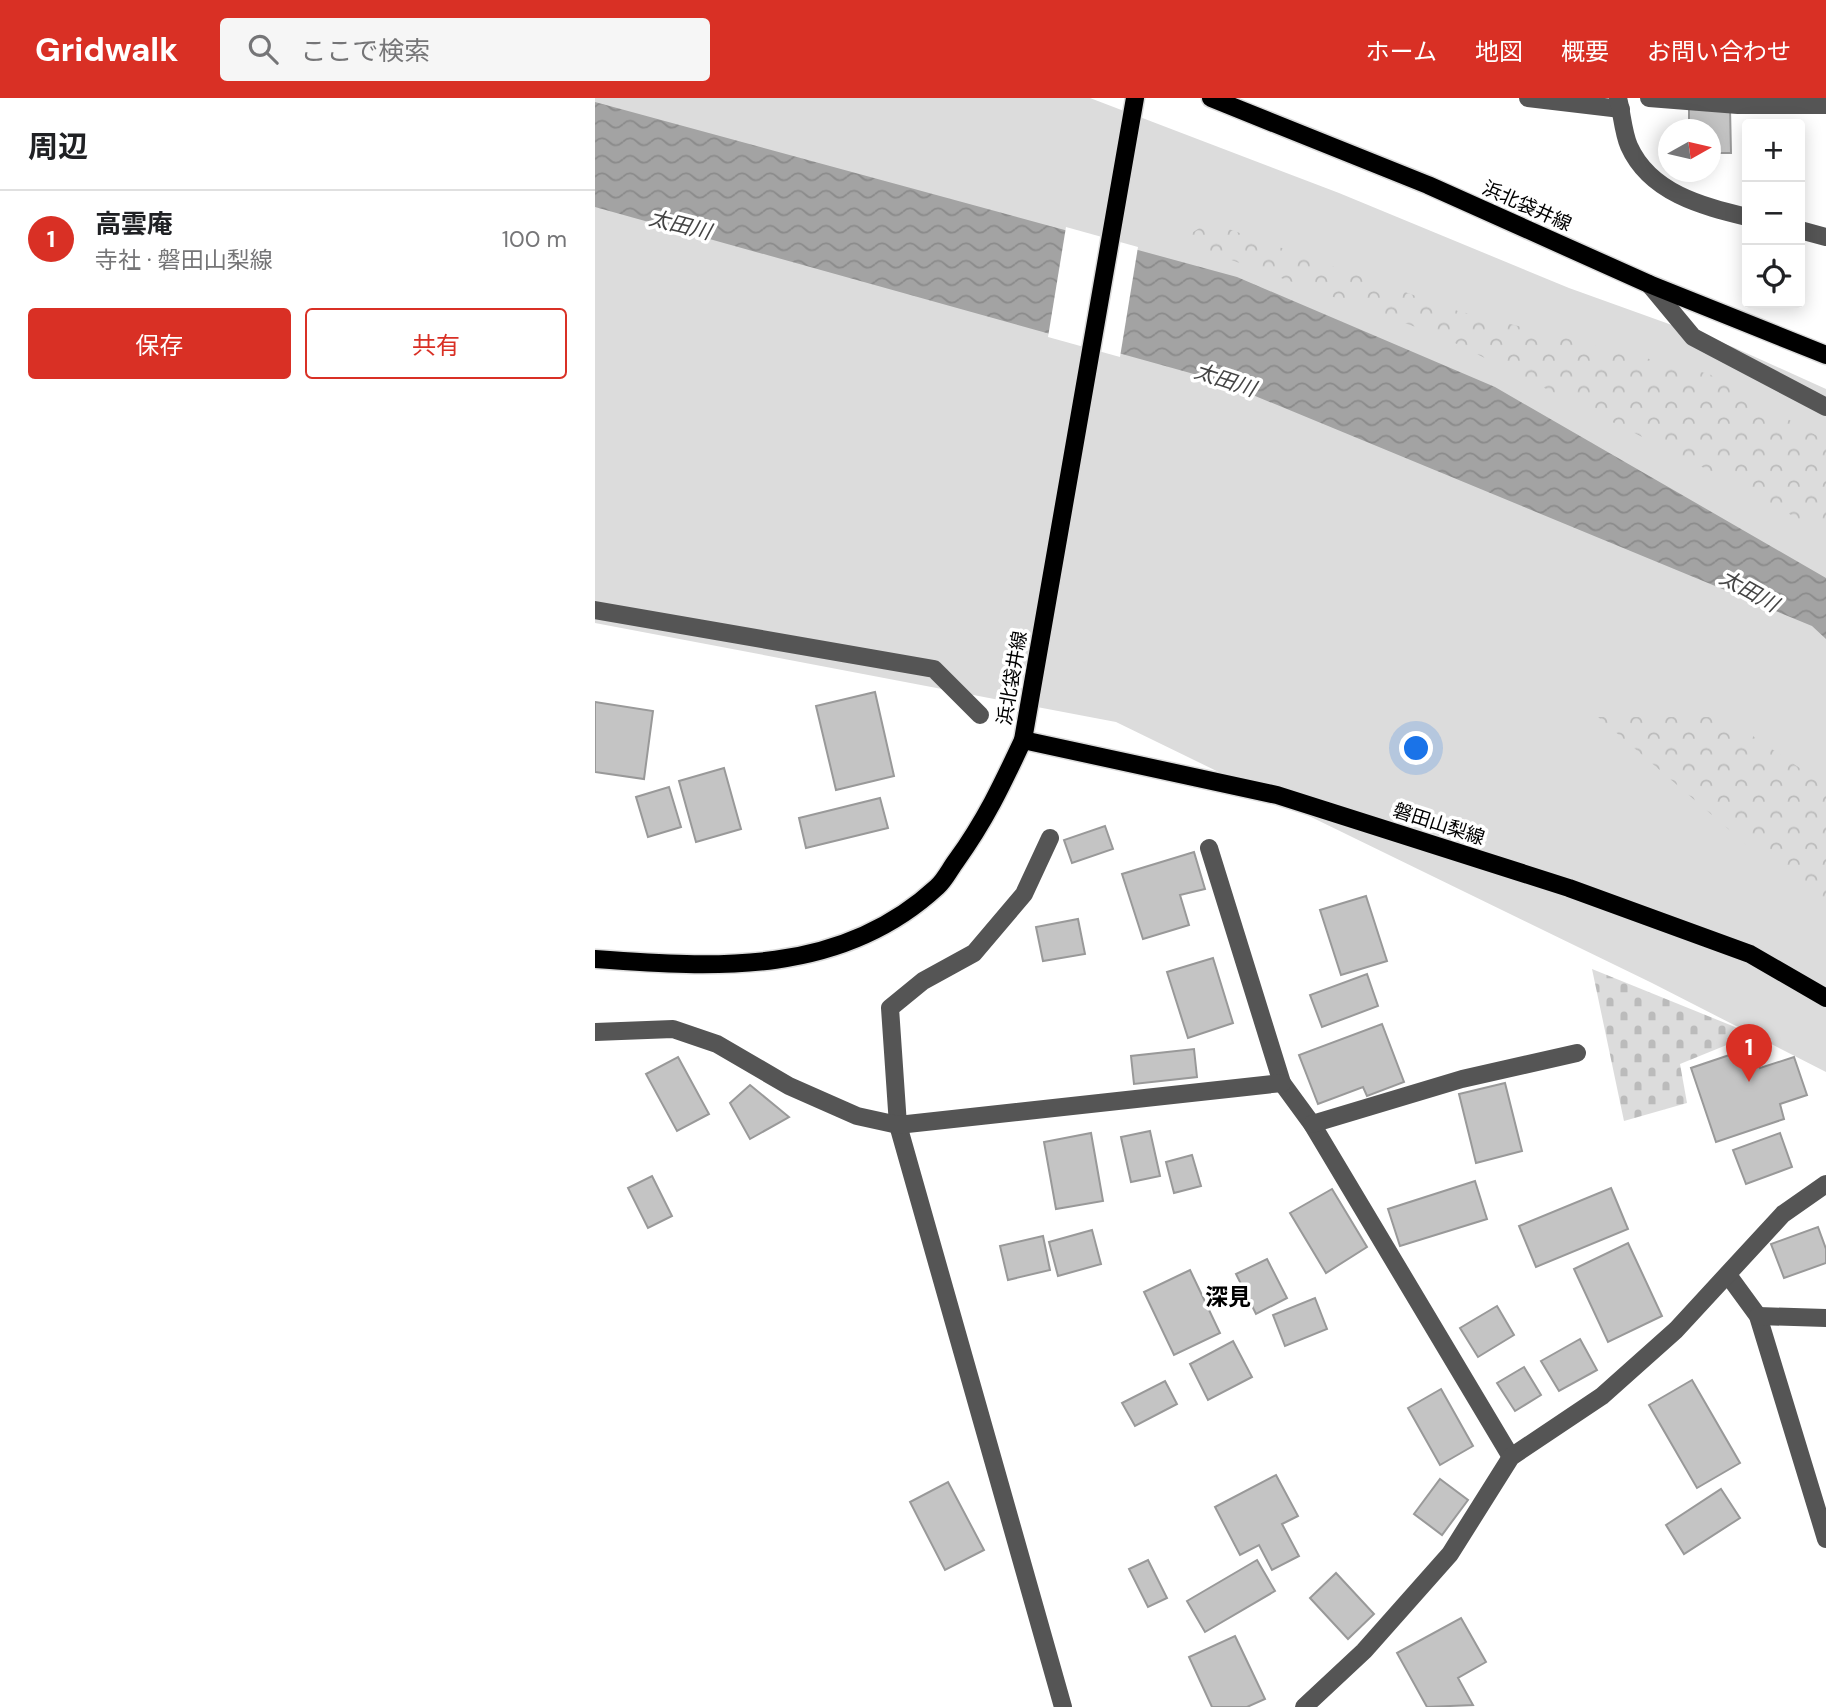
<!DOCTYPE html>
<html lang="ja">
<head>
<meta charset="utf-8">
<style>
	:root { --surface:#fff; --page:#f6f6f6; --text:#202124; --muted:#757577; --line:#e0e0e0; --accent:#d93025 }
	body { margin:0; font-family:"DM Sans","Noto Sans JP",sans-serif; background:var(--page); color:var(--text) }
	.controls { position:absolute; right:21px; top:21px; display:grid; overflow:hidden; border-radius:7px; box-shadow:0 4px 18px #0003 }
	.controls button { width:63px; height:63px; display:grid; place-items:center; padding:0; border:0; border-bottom:2px solid var(--line); background:var(--surface); color:var(--text); font:35px sans-serif }
	.compass { position:absolute; left:1063px; top:21px; width:63px; height:63px; border-radius:50%; background:var(--surface); box-shadow:0 4px 18px #0003; rotate:82deg }
	.you { position:absolute; left:822px; top:651px; width:24px; height:24px; margin:-18px; border:5px solid #fff; border-radius:50%; background:#1a73e8; box-shadow:0 0 0 10px #1a73e833 }
	.badge { display:grid; place-items:center; width:46px; height:46px; border-radius:50%; background:var(--accent); color:#fff; font-size:23px; font-weight:700 }
	.pin { position:absolute; translate:-50% -58px; filter:drop-shadow(0 2px 4px #0008) }
	.pin::after { content:''; position:absolute; top:37px; width:24px; height:21px; background:inherit; clip-path:polygon(0 0,100% 0,50% 100%) }
	.list { margin:0; padding:0; list-style:none }
	h2 { display:flex; justify-content:space-between; align-items:center; height:91px; margin:0; padding:0 28px; font-size:30px }
	h2 small { font-size:23px; font-weight:400; color:var(--muted) }
	.list li { display:grid; grid-template-columns:46px 1fr auto; gap:21px; align-items:center; box-sizing:border-box; height:98px; padding:0 28px; border-top:2px solid var(--line) }
	.list b { display:block; font-size:26px; white-space:nowrap }
	.list p { margin:0; font-size:23px; white-space:nowrap; color:var(--muted) }
	.list em { font-size:23px; font-style:normal; color:var(--muted) }
	.actions { display:flex; gap:14px; padding:21px 28px }
	.actions a { flex:1; padding:16px 0; border:2px solid var(--accent); border-radius:7px; text-align:center; font-size:24px; color:var(--accent) }
	.actions .main { background:var(--accent); color:#fff }
	.icon { flex:none; width:38px; height:38px; fill:none; stroke:currentColor; stroke-width:2; stroke-linecap:round; stroke-linejoin:round }
	.map { position:relative; flex:none; width:1231px; height:1609px; overflow:hidden }
	header { display:flex; align-items:center; gap:42px; box-sizing:border-box; height:98px; padding:0 35px; background:var(--accent); color:#fff }
	header strong { font-size:33px }
	nav { display:flex; gap:38px; margin-inline-start:auto; font-size:24px }
	.search { width:490px; height:63px; background:var(--page); display:flex; align-items:center; gap:18px; box-sizing:border-box; padding:0 24px; border-radius:7px; color:var(--muted); font-size:26px }
	main { display:flex }
	aside { flex:1; background:var(--surface) }
	.map>svg:first-child { display:block }
	.green { fill:#dcdcdc }
	.forest { fill:url(#forest-crowns) }
	.cemetery { fill:url(#cemetery-stones) }
	.water { fill:url(#water-waves) }
	.pier { fill:#fff }
	.building { fill:#c4c4c4; stroke:#999; stroke-width:2 }
	.lines { fill:none; stroke-linecap:round; stroke-linejoin:round }
	.major-casing { stroke:#dbdbdb; stroke-width:21 }
	.minor { stroke:#555; stroke-width:18 }
	.major { stroke:#000; stroke-width:18 }
	.labels { text-anchor:middle; dominant-baseline:central; stroke-width:7; stroke-linejoin:round; paint-order:stroke }
	.street-label { font-size:19px; fill:#000; stroke:#fff }
	.water-label { font-size:21px; font-style:italic; fill:#444; stroke:#fff }
	.quarter-label { font-size:23px; font-weight:bold; fill:#000; stroke:#fff }
</style>
</head>
<body>
<header>
<strong>Gridwalk</strong>
<div class="search"><svg class="icon" aria-label="search" viewBox="0 0 24 24"><circle cx="10" cy="10" r="6"/><path d="M15 15l6 6"/></svg>ここで検索</div>
<nav><a>ホーム</a><a>地図</a><a>概要</a><a>お問い合わせ</a></nav>
</header>
<main>
<aside>
<h2>周辺<small></small></h2>
<ul class="list">
<li><span class="badge">1</span><div><b>高雲庵</b><p>寺社 · 磐田山梨線</p></div><em>100 m</em></li>
</ul>
<div class="actions"><a class="main">保存</a><a>共有</a></div>
</aside>
<div class="map">
<svg width="1231" height="1609" viewBox="0 0 1231 1609">
	<defs>
		<pattern id="forest-crowns" width="20" height="18" patternUnits="userSpaceOnUse" patternTransform="scale(1.75)"><rect width="20" height="18" fill="#dcdcdc"/><path d="M2 6a3 3 0 1 1 6 0M12 15a3 3 0 1 1 6 0" fill="none" stroke="#bbb"/></pattern>
		<pattern id="cemetery-stones" width="16" height="16" patternUnits="userSpaceOnUse" patternTransform="scale(1.75)"><rect width="16" height="16" fill="#dcdcdc"/><path d="M2 7V4a2 2 0 0 1 4 0v3zM10 15v-3a2 2 0 0 1 4 0v3z" fill="#bbb"/></pattern>
		<pattern id="water-waves" width="16" height="10" patternUnits="userSpaceOnUse" patternTransform="scale(1.75)"><rect width="16" height="10" fill="#a3a3a3"/><path d="M0 5q4-4 8 0t8 0" fill="none" stroke="#8b8b8b"/></pattern>
	</defs>
	<rect width="100%" height="100%" fill="#fff"/>
	<!-- green -->
	<path class="green" d="M0 0H495L744 95 974 190 1138 249 1231 291V974L1057 885 521 624 0 525Z"/>
	<!-- forest -->
	<g class="forest">
		<path d="M614 124 863 213 1114 276 1231 343V436L1121 376 848 239 584 143Z"/>
		<path d="M1003 619H1130L1231 688V815Z"/>
	</g>
	<!-- cemetery -->
	<path class="cemetery" d="M997 871 1145 931 1139 944 1085 966 1092 1005 1029 1023Z"/>
	<!-- water -->
	<path class="water" d="M0 4 642 179 900 289 1231 480V541L1217 528 624 283 0 109Z"/>
	<!-- pier -->
	<path class="pier" d="M471 129 543 149 525 259 453 239Z"/>
	<!-- building -->
	<g class="building">
		<path d="M1135 10 1136 55H1115V32H1094V11Z"/>
		<path d="M280 594 299 678 241 692 221 608Z"/>
		<path d="M0 604 58 613 49 681 0 674Z"/>
		<path d="M129 670 146 731 101 744 84 683Z"/>
		<path d="M74 689 86 729 53 739 41 699Z"/>
		<path d="M285 700 293 730 211 750 204 720Z"/>
		<path d="M510 728 518 751 477 765 469 742Z"/>
		<path d="M599 754 610 791 585 797 594 827 548 841 527 776Z"/>
		<path d="M771 798 792 863 746 877 725 812Z"/>
		<path d="M483 821 490 856 448 863 441 829Z"/>
		<path d="M618 860 638 925 593 940 572 874Z"/>
		<path d="M772 876 783 908 727 929 715 897Z"/>
		<path d="M787 926 809 984 772 998 768 989 723 1006 704 957Z"/>
		<path d="M1158 949 1165 970 1199 959 1212 997 1185 1006 1189 1021 1121 1044 1096 970Z"/>
		<path d="M599 951 602 979 539 986 536 958Z"/>
		<path d="M83 959 114 1016 82 1033 51 976Z"/>
		<path d="M910 985 927 1053 881 1065 864 996Z"/>
		<path d="M155 987 194 1019 155 1041 135 1005Z"/>
		<path d="M555 1033 565 1078 536 1084 526 1039Z"/>
		<path d="M496 1035 508 1103 461 1111 449 1044Z"/>
		<path d="M1185 1035 1197 1069 1151 1086 1138 1052Z"/>
		<path d="M597 1057 606 1088 579 1095 571 1064Z"/>
		<path d="M57 1078 77 1118 53 1130 33 1090Z"/>
		<path d="M880 1083 892 1121 805 1148 793 1111Z"/>
		<path d="M1016 1090 1033 1131 941 1169 924 1128Z"/>
		<path d="M737 1091 772 1149 731 1175 695 1115Z"/>
		<path d="M1223 1129 1231 1151V1165L1189 1180 1176 1146Z"/>
		<path d="M497 1132 506 1166 463 1178 454 1144Z"/>
		<path d="M448 1138 455 1172 413 1182 405 1148Z"/>
		<path d="M1033 1145 1067 1218 1013 1244 979 1171Z"/>
		<path d="M672 1161 692 1200 661 1216 641 1176Z"/>
		<path d="M595 1172 625 1235 579 1257 549 1194Z"/>
		<path d="M720 1200 732 1231 690 1248 678 1217Z"/>
		<path d="M902 1208 919 1237 883 1259 865 1230Z"/>
		<path d="M985 1241 1002 1272 964 1293 946 1263Z"/>
		<path d="M638 1243 657 1279 613 1302 595 1266Z"/>
		<path d="M929 1269 946 1297 920 1313 902 1285Z"/>
		<path d="M1097 1282 1145 1365 1102 1390 1054 1307Z"/>
		<path d="M570 1283 582 1306 540 1328 527 1305Z"/>
		<path d="M846 1291 878 1348 845 1367 813 1310Z"/>
		<path d="M681 1377 703 1418 687 1426 704 1458 677 1472 664 1447 645 1457 620 1409Z"/>
		<path d="M845 1381 873 1402 847 1437 819 1416Z"/>
		<path d="M353 1384 389 1452 350 1472 315 1404Z"/>
		<path d="M1126 1391 1145 1420 1089 1456 1071 1427Z"/>
		<path d="M553 1462 572 1500 553 1509 534 1471Z"/>
		<path d="M662 1462 680 1493 610 1534 592 1503Z"/>
		<path d="M741 1475 779 1516 753 1541 715 1500Z"/>
		<path d="M866 1520 891 1564 863 1580 878 1607 832 1609 802 1555Z"/>
		<path d="M640 1538 670 1601 652 1609H617L594 1559Z"/>
	</g>
	<g class="lines">
		<!-- major casing -->
		<g class="major-casing">
			<g id="major">
				<path d="M616 0 833 87 1054 186 1231 257"/>
				<path d="M428 642 682 697 974 790 1155 856 1231 900"/>
				<path d="M0 861C122 870 246 878 342 789 350 782 355 771 361 763 390 723 407 687 428 642L540 0"/>
			</g>
		</g>
		<!-- minor -->
		<g class="minor">
			<path d="M933 0 1026 11"/>
			<path d="M1023 0C1027 15 1028 34 1034 48 1055 95 1107 108 1152 119"/>
			<path d="M1054 0 1143 7H1231"/>
			<path d="M1205 132 1231 139"/>
			<path d="M1054 186 1098 239 1231 309"/>
			<path d="M0 512 339 571 385 617"/>
			<path d="M455 740 429 796 379 855 328 883 295 910 303 1027 468 1609"/>
			<path d="M614 750 687 985 717 1026 916 1359"/>
			<path d="M0 934 78 931 122 946 194 988 262 1018 303 1027 687 985"/>
			<path d="M717 1026 867 981 982 955"/>
			<path d="M1133 1177 1163 1218 1231 1441"/>
			<path d="M1163 1218 1231 1220"/>
			<path d="M709 1609 769 1553 855 1456 916 1359 1007 1298 1081 1232 1188 1116 1231 1086"/>
		</g>
		<!-- major -->
		<use href="#major" class="major"/>
	</g>
	<g class="labels">
		<!-- street labels -->
		<g class="street-label">
			<text transform="translate(932 108) rotate(24)">浜北袋井線</text>
			<text transform="translate(417 580) rotate(-80)">浜北袋井線</text>
			<text transform="translate(844 726) rotate(18)">磐田山梨線</text>
		</g>
		<!-- water labels -->
		<g class="water-label">
			<text transform="translate(85 127) rotate(14)">太田川</text>
			<text transform="translate(630 282) rotate(18)">太田川</text>
			<text transform="translate(1154 493) rotate(29)">太田川</text>
		</g>
		<!-- quarter labels -->
		<g class="quarter-label">
			<text x="633" y="1199">深見</text>
		</g>
	</g>
</svg>
<div class="controls">
<button>+</button>
<button>−</button>
<button><svg class="icon" aria-label="locate" viewBox="0 0 24 24"><circle cx="12" cy="12" r="6"/><path d="M12 2v4M12 18v4M2 12h4M18 12h4"/></svg></button>
</div>
<svg class="compass" viewBox="-18 -18 36 36"><path d="M0-13l5 13h-10z" fill="#e53935"/><path d="M0 13l5-13h-10z" fill="#757577"/></svg>
<div class="you"></div>
<div class="pin badge" style="left:1154px;top:984px">1</div>
</div>
</main>
</body>
</html>
